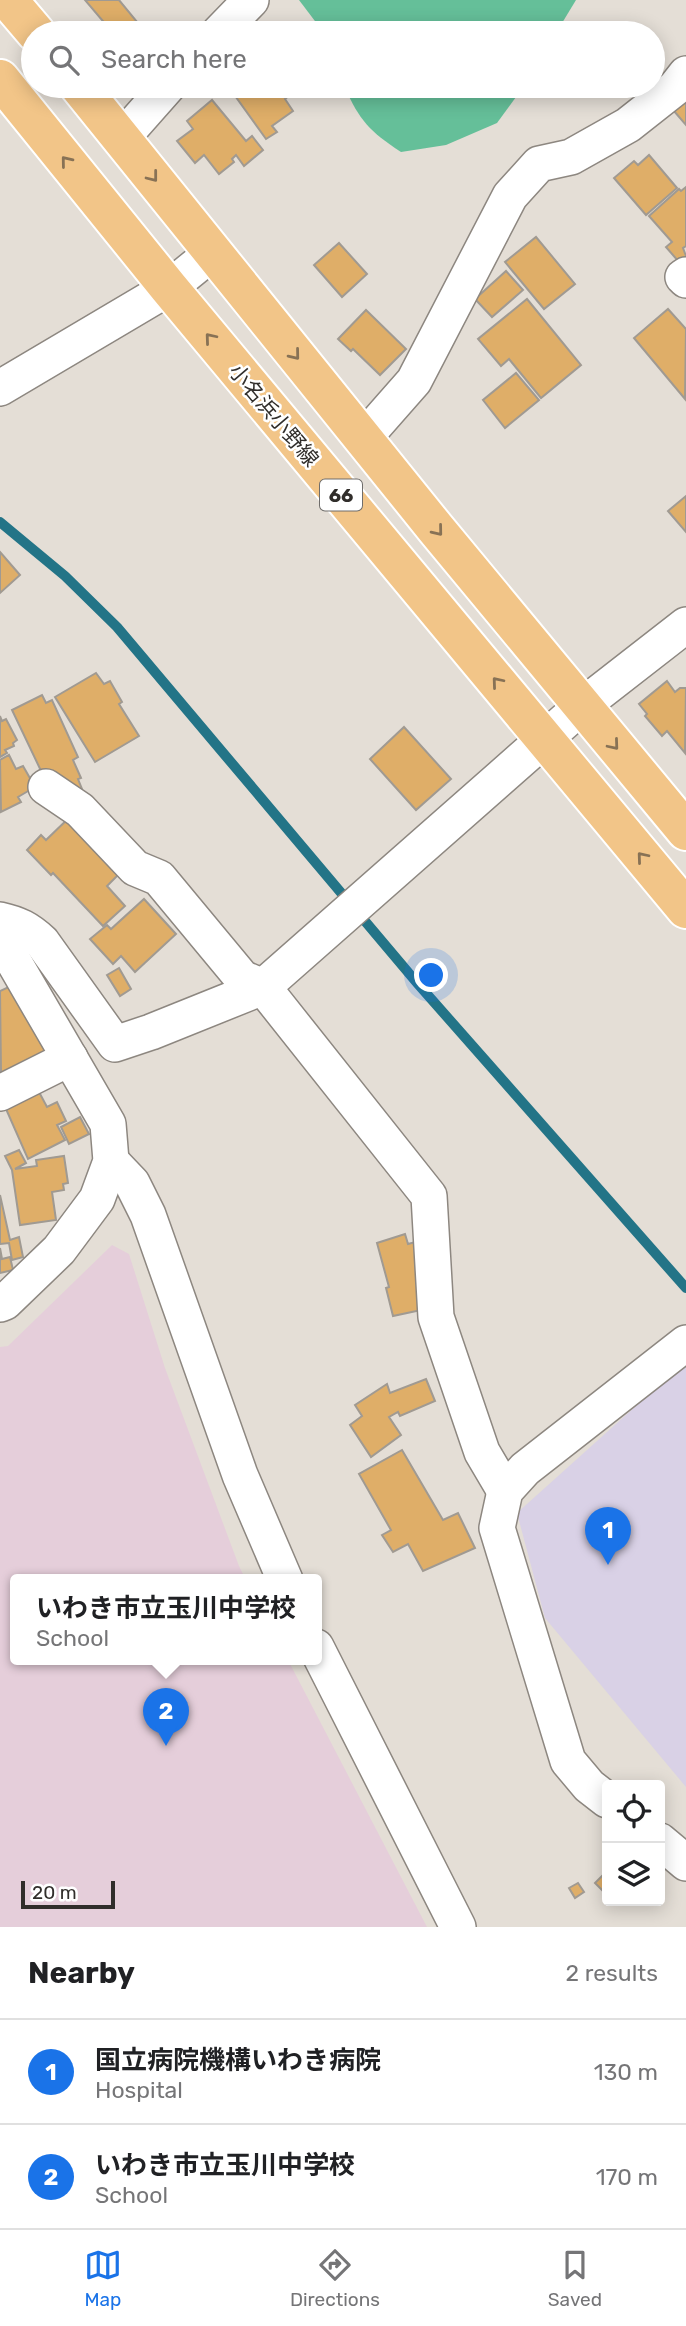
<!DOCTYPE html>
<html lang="en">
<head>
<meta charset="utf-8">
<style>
	:root { --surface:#fff; --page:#f2f2f2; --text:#202124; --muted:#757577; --line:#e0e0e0; --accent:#1a73e8 }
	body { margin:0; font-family:Rubik,"Noto Sans JP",sans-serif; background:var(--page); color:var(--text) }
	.controls { position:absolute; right:21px; bottom:21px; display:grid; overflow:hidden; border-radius:7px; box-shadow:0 4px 18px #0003 }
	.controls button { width:63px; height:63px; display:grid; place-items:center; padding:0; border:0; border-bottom:2px solid var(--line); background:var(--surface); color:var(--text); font:35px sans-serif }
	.scale { position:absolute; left:21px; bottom:18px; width:94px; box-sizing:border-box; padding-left:7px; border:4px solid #312e2b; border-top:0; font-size:19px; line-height:24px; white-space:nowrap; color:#312e2b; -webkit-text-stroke:5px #fff; paint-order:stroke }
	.you { position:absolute; left:432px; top:976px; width:24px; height:24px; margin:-18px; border:5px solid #fff; border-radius:50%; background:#1a73e8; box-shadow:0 0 0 10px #1a73e833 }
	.badge { display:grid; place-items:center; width:46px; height:46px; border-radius:50%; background:var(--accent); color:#fff; font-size:23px; font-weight:700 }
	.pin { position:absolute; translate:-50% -58px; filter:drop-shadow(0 2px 4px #0008) }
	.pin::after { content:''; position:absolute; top:37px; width:24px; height:21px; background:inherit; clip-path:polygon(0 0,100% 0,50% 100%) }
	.popup { position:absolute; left:10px; top:1574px; width:312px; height:91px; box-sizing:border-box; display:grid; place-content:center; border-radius:7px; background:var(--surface); filter:drop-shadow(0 2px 5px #0005); font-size:23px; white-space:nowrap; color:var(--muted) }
	.popup b { font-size:26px; color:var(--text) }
	.popup::after { content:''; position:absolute; left:50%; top:100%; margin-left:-14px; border:14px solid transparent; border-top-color:var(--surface) }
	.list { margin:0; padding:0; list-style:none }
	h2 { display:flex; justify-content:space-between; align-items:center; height:91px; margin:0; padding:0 28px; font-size:30px }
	h2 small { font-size:23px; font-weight:400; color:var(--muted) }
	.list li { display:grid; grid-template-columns:46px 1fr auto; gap:21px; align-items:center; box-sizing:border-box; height:105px; padding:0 28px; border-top:2px solid var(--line) }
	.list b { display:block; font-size:26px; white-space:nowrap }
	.list p { margin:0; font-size:23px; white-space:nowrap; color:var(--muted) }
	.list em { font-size:23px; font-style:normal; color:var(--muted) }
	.icon { flex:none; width:38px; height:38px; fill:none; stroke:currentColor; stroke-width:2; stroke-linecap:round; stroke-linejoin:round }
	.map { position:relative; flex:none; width:686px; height:1927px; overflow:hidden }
	.search { position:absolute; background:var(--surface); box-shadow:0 4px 18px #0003; left:21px; right:21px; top:21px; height:77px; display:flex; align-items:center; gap:18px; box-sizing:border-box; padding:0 24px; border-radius:38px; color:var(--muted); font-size:26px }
	.sheet { height:301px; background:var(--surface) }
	nav { display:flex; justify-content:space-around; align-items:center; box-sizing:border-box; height:98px; border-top:2px solid var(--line); background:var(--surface); font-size:19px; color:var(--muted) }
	nav a { display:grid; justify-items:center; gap:4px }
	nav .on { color:var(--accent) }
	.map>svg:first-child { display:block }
	.education { fill:#e5ceda }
	.medical { fill:#d9d1e6 }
	.forest { fill:#65bf99 }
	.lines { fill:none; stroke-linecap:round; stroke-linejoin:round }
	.stream { stroke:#237487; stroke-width:10 }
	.building { fill:#dfae68; stroke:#a09a92; stroke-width:2 }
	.street-casing { stroke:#8d8780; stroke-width:38 }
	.primary-casing { stroke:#fff; stroke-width:42 }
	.street { stroke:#fff; stroke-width:35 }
	.primary { stroke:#f2c588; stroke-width:38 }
	.oneway { stroke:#887255 }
	.labels { text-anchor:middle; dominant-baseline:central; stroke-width:5; stroke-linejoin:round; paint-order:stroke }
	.shield { fill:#fff; stroke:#6f6d6b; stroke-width:2 }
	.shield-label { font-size:19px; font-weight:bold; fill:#312e2b }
	.street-label { font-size:21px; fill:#312e2b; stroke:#fff }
</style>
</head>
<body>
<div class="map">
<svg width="686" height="1927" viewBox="0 0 686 1927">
	<rect width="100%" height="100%" fill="#e4ded6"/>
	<!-- education -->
	<path class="education" d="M112 1245 129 1254 165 1368 239 1566 246 1580H16V1660H288L427 1927H0V1347L8 1346Z"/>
	<!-- medical -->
	<path class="medical" d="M686 1361V1787L545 1618 517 1513Z"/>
	<!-- forest -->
	<g class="forest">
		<path d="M299 0H576L556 33H324Z"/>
		<path d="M344 86H524L497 123 446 145 401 152C369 131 360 121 344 86Z"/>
	</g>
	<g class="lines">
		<!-- stream -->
		<path class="stream" d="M0 522 65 576 117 627 418 984 686 1288"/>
	</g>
	<!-- building -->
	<g class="building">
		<path d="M85 0H119L138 23 125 33H113Z"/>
		<path d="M228 86H285L291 94 285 99 293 111 272 126 277 132 266 139Z"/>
		<path d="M212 100 246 141 252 136 263 150 244 166 236 155 232 159 234 162 219 174 204 155 195 163 177 141 193 129 187 121Z"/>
		<path d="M686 101V125L674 111Z"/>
		<path d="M649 155 677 188 646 215 614 178 634 161 638 165Z"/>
		<path d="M686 187V246L683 248 686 256 679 262 666 247 672 242 649 216 679 189 681 191Z"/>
		<path d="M536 237 575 284 544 309 505 262Z"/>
		<path d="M339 243 367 274 342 297 314 265Z"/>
		<path d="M506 271 523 290 492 317 475 299Z"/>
		<path d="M527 299 581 365 541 398 509 359 501 366 478 339Z"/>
		<path d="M668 309 686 329 685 399 634 338Z"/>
		<path d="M366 310 406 349 380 375 353 349 351 351 338 339Z"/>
		<path d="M516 373 539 400 505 428 483 400Z"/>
		<path d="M686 496V532L668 511Z"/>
		<path d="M0 552 20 575 0 593Z"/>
		<path d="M96 673 104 684 110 681 122 702 119 704 139 736 95 762 55 697Z"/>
		<path d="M667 681 675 692 680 688H686L685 753 667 731 662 736 645 716 647 714 639 704Z"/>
		<path d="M42 695 46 703 52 700 78 757 73 760 81 778 78 779 82 789 70 795 43 775 12 710Z"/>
		<path d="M0 716 2 721 6 719 17 740 13 743 14 746 5 750 7 753 0 757Z"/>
		<path d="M404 727 451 779 416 810 370 759Z"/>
		<path d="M9 755 16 769 23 766 35 787 18 797 21 802 1 812 0 760Z"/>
		<path d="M74 813 123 870 107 886 125 906 103 926 53 873 51 875 27 850 41 835 46 840Z"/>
		<path d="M144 899 176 934 135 972 121 956 113 964 90 939 107 925 111 929Z"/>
		<path d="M119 968 131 989 120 996 107 975Z"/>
		<path d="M13 985 46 1051 1 1073 0 991Z"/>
		<path d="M39 1092 47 1107 57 1102 66 1121 57 1125 65 1140 28 1159 6 1109Z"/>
		<path d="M80 1117 89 1134 69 1144 61 1127Z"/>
		<path d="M19 1150 26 1163 15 1169 37 1166 36 1160 64 1156 68 1183 63 1184 64 1190 52 1192 56 1220 20 1225 12 1170 5 1156Z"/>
		<path d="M0 1195 10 1240 19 1237 23 1257 12 1260 9 1243 0 1244Z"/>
		<path d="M405 1234 408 1244 423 1240 426 1309 393 1316 386 1288 389 1287 377 1243Z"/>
		<path d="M0 1248 2 1259 10 1257 13 1270 0 1273Z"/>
		<path d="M426 1379 435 1401 400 1416 398 1412 389 1417 401 1435 371 1457 350 1425 362 1416 355 1405 387 1384 390 1393Z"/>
		<path d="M402 1450 443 1520 458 1513 475 1548 423 1571 408 1544 393 1552 382 1535 391 1530 359 1474Z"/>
		<path d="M607 1871V1895L595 1883Z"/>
		<path d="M578 1883 584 1892 575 1898 569 1888Z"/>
	</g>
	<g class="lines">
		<!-- street casing -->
		<g class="street-casing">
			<g id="street">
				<path d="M219 33 251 0"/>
				<path d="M122 138 168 86"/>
				<path d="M686 275 683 277 686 280"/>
				<path d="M0 388 169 288 212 253"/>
				<path d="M363 439 414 381 510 196 539 164 571 157 628 125 675 88 686 74"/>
				<path d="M46 787 80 810 135 868 159 878 242 978 263 987"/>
				<path d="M0 920C18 924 28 929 42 942L115 1044 151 1032 263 987"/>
				<path d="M0 938 108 1124 111 1161 97 1199 59 1250 5 1302 0 1304"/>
				<path d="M0 1093 70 1058"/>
				<path d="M111 1161 132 1183 148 1215 240 1475 285 1580"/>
				<path d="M505 1491 482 1452 436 1317 429 1196 263 987 582 706 686 625"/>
				<path d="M316 1647 458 1927"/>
				<path d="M607 1800 589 1786 568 1761 497 1528 505 1491 525 1469 686 1343"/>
				<path d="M660 1841 686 1863"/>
			</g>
		</g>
		<!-- primary casing -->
		<g class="primary-casing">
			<g id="primary">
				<path d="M8 0 36 33"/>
				<path d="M0 79 169 288 686 909"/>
				<path d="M79 86 436 529 686 831"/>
			</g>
		</g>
		<!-- street -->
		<use href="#street" class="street"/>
		<!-- primary -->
		<use href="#primary" class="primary"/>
	</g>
	<!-- one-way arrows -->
	<defs><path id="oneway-chevron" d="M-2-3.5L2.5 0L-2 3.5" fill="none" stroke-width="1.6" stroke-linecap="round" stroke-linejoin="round" transform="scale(1.75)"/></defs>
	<g class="oneway">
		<use href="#oneway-chevron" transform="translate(66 161) rotate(-129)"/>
		<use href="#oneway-chevron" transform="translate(153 177) rotate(52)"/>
		<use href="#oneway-chevron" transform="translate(210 338) rotate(-130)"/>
		<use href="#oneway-chevron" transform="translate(295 355) rotate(51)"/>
		<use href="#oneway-chevron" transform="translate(438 531) rotate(51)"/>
		<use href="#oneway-chevron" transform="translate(497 682) rotate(-130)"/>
		<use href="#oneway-chevron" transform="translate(614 745) rotate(50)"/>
		<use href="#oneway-chevron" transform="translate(642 857) rotate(-130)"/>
	</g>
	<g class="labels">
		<!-- shield labels -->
		<rect class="shield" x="320" y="479.5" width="42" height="31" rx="5"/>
		<g class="shield-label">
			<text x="341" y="495">66</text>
		</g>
		<!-- street labels -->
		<g class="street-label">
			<text transform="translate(274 415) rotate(50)">小名浜小野線</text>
		</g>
	</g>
</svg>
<div class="controls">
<button><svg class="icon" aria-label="locate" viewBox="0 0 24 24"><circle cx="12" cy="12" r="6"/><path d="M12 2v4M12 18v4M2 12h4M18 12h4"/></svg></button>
<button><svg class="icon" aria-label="layers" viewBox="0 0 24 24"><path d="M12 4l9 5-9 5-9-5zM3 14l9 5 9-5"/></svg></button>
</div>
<div class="scale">20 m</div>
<div class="you"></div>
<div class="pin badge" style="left:608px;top:1565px">1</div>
<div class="pin badge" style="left:166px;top:1746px">2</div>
<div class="popup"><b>いわき市立玉川中学校</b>School</div>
<div class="search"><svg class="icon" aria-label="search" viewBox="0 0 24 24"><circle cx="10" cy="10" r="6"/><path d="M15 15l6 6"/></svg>Search here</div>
</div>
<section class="sheet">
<h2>Nearby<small>2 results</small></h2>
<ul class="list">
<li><span class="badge">1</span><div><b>国立病院機構いわき病院</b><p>Hospital</p></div><em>130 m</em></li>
<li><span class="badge">2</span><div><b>いわき市立玉川中学校</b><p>School</p></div><em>170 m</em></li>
</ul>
</section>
<nav>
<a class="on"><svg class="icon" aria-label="map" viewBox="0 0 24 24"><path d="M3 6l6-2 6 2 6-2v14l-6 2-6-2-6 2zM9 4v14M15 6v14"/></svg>Map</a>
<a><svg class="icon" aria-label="directions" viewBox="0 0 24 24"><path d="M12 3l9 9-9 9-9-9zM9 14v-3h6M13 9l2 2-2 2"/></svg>Directions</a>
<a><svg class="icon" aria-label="saved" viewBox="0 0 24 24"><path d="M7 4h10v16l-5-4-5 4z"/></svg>Saved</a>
</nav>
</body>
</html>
